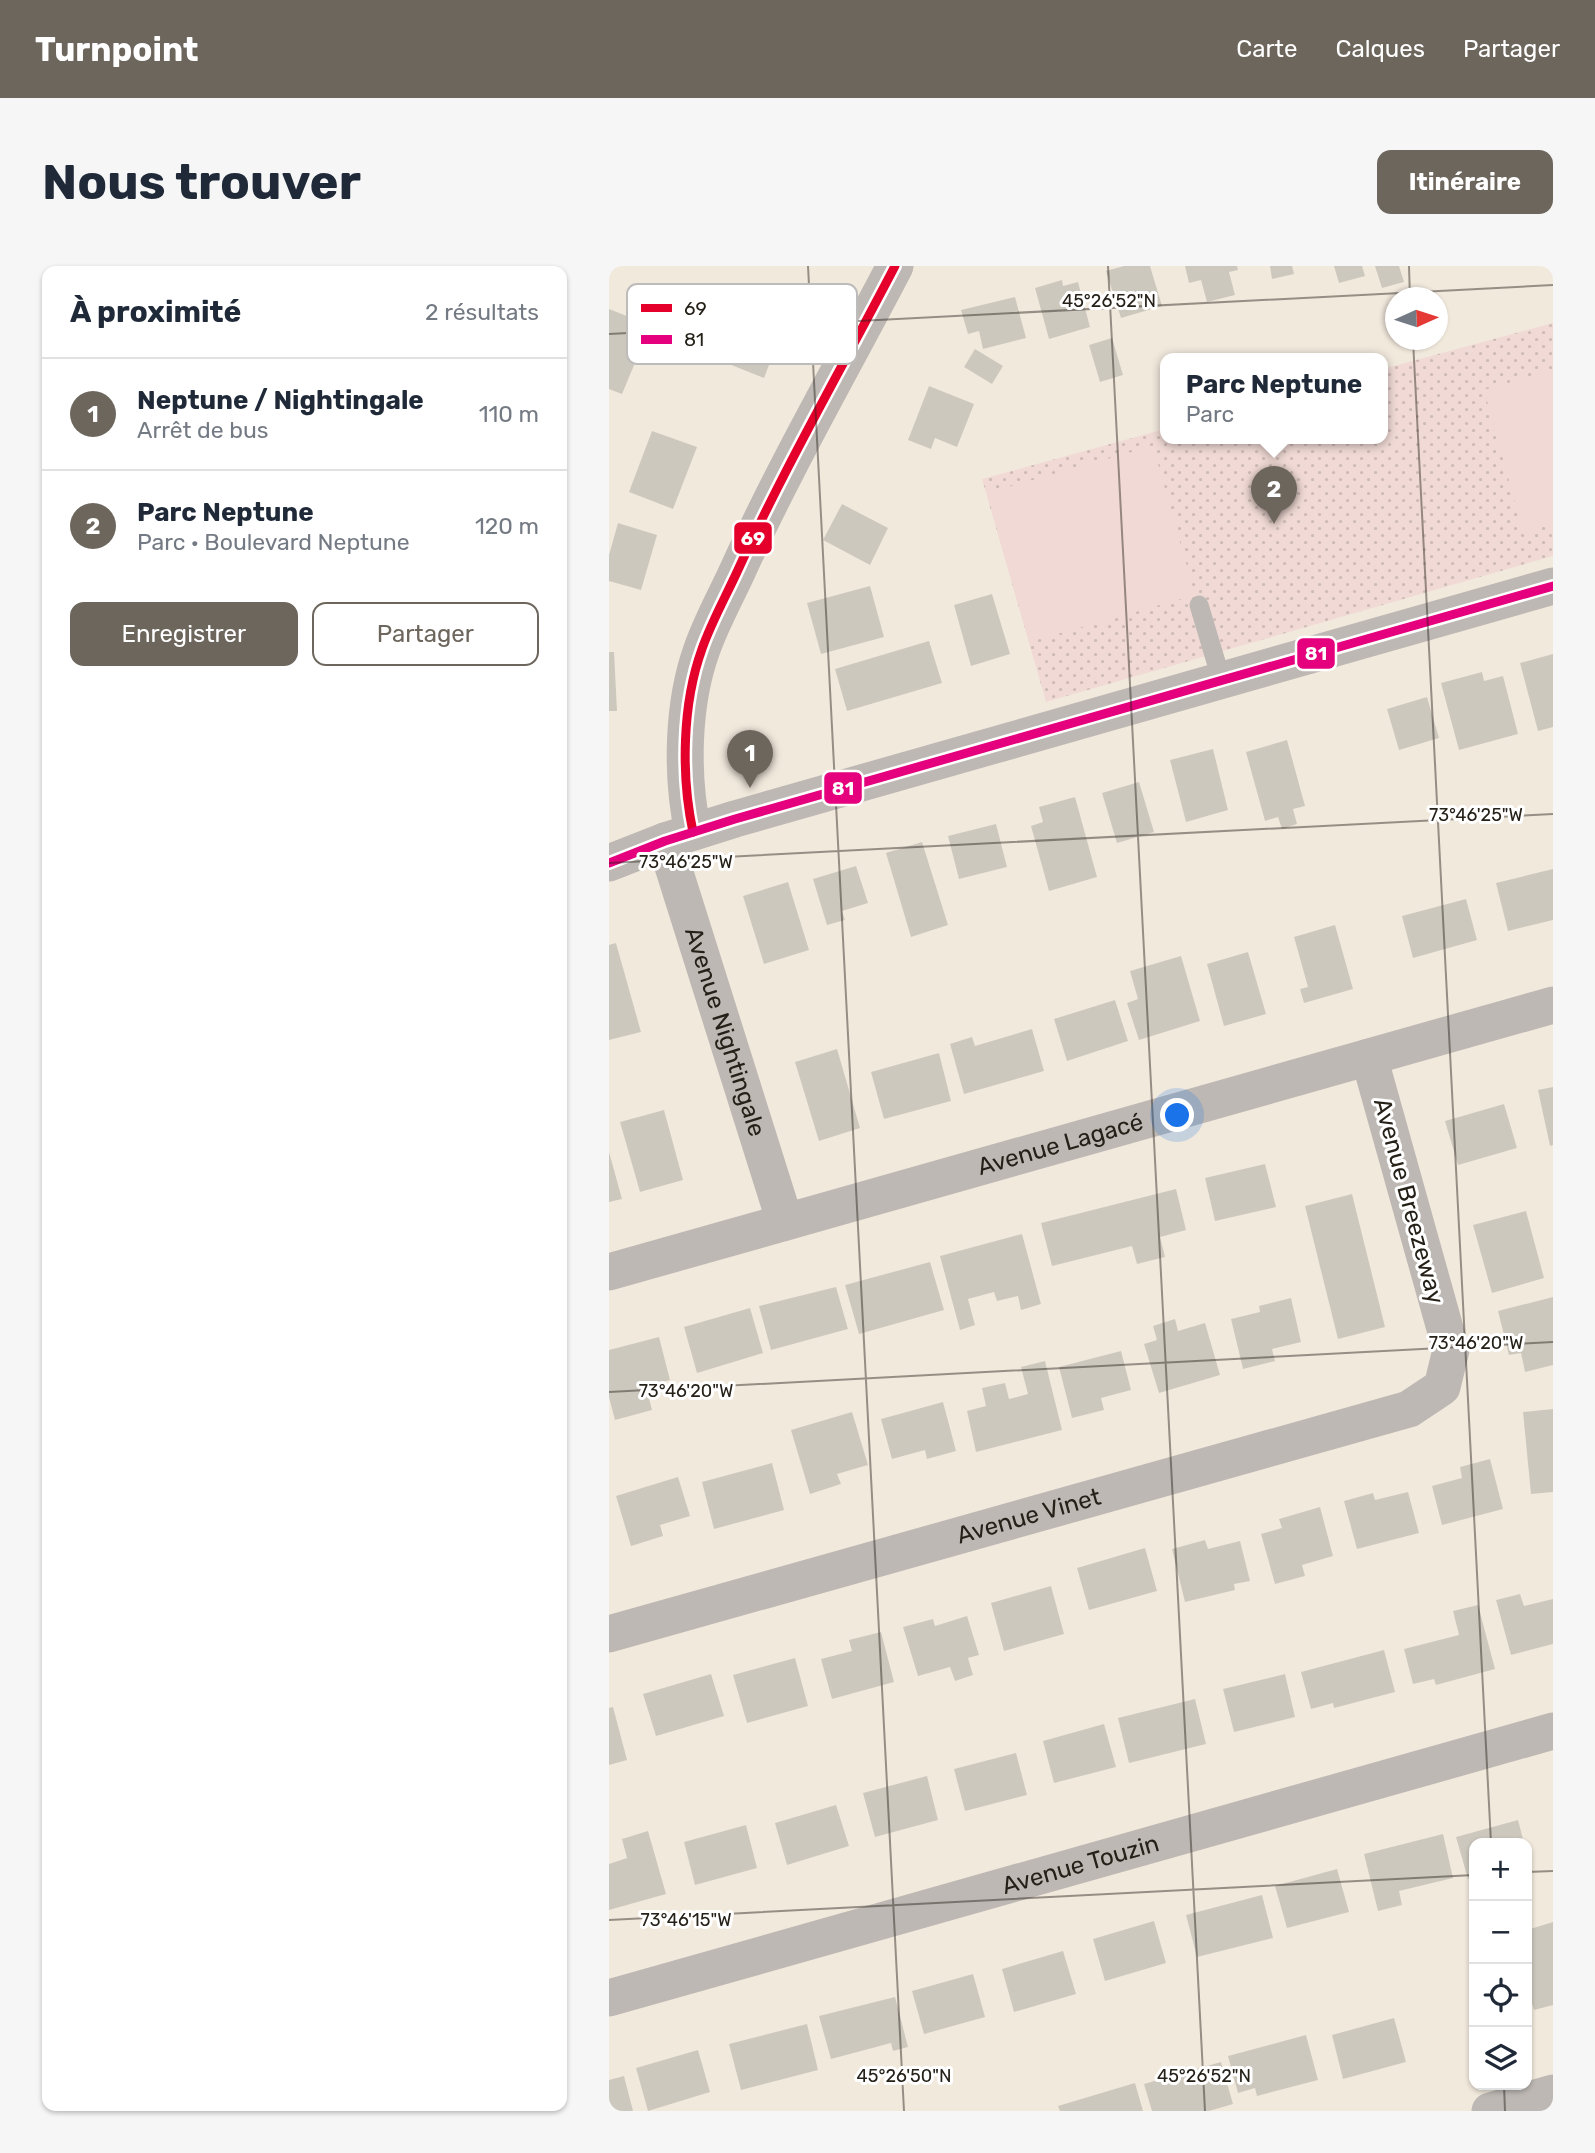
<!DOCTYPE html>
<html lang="fr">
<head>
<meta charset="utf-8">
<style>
	:root { --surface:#fff; --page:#f6f6f7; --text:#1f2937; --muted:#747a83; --line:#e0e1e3; --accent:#6d665d }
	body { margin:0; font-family:Rubik,sans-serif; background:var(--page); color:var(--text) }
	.controls { position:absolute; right:21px; bottom:21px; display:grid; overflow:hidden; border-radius:14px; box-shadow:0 2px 5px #0004 }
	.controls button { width:63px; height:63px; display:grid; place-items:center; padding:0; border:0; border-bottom:2px solid var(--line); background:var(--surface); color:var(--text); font:35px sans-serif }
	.compass { position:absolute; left:776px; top:21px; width:63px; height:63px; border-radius:50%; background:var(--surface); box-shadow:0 2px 5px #0004; rotate:87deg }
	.you { position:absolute; left:569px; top:850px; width:24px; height:24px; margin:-18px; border:5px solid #fff; border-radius:50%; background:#1a73e8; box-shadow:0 0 0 10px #1a73e833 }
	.badge { display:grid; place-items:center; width:46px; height:46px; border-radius:50%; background:var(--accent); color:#fff; font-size:23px; font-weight:700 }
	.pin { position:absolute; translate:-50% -58px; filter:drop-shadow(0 2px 4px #0008) }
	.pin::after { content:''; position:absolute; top:37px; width:24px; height:21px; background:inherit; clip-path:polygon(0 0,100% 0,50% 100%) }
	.popup { position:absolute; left:551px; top:87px; width:228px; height:91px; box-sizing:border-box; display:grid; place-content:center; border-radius:14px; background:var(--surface); filter:drop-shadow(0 2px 5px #0005); font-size:23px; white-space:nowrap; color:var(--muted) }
	.popup b { font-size:26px; color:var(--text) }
	.popup::after { content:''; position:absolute; left:50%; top:100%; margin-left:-14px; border:14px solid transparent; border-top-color:var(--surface) }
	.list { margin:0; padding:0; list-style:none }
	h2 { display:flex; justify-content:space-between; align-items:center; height:91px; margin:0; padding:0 28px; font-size:30px }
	h2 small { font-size:23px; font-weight:400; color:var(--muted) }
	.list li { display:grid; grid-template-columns:46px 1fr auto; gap:21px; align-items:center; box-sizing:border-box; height:112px; padding:0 28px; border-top:2px solid var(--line) }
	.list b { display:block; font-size:26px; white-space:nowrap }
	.list p { margin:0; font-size:23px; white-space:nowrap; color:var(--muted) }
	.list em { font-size:23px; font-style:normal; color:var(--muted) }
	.actions { display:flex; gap:14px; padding:21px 28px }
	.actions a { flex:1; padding:16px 0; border:2px solid var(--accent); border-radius:14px; text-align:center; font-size:24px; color:var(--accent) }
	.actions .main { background:var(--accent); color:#fff }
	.icon { flex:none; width:38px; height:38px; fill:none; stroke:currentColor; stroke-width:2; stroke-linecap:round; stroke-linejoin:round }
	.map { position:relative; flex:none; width:944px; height:1845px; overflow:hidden; border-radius:14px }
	header { display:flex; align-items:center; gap:42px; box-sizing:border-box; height:98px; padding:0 35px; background:var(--accent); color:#fff }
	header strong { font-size:33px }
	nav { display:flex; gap:38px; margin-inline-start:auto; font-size:24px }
	.intro { display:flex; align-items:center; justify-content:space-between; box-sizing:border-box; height:168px; padding:0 42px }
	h1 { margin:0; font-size:49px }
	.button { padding:18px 32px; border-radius:14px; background:var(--accent); color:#fff; font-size:24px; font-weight:700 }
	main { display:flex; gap:42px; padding:0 42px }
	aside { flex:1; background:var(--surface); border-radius:14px; box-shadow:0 2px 5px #0004 }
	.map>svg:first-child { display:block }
	.park { fill:url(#park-dots) }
	.pitch { fill:#f1dad5 }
	.building { fill:#cdc8be }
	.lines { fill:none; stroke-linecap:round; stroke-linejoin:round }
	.lane { stroke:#bdb8b3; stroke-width:19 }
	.street { stroke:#bdb8b3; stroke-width:37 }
	.bus-1-casing { stroke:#fff; stroke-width:14 }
	.bus-2-casing { stroke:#fff; stroke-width:14 }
	.bus-1 { stroke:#e4002b; stroke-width:9 }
	.bus-2 { stroke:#e5007d; stroke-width:9 }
	.ticks { fill:none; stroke:#252018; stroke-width:2; stroke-opacity:0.45 }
	.labels { text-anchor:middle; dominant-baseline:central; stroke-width:6; stroke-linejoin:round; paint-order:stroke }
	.street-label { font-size:24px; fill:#252018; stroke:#fff }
	.key { fill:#fff; stroke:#bebcba; stroke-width:2 }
	.key-label { font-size:19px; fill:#252018 }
	.ticks-label { font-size:18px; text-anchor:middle; fill:#252018; stroke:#fff; stroke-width:6; stroke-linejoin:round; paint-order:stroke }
	.line-badge { stroke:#fff; stroke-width:2.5 }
	.badge-label { font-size:19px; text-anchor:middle; font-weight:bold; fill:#fff }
</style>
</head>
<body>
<header>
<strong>Turnpoint</strong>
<nav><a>Carte</a><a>Calques</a><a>Partager</a></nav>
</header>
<div class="intro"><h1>Nous trouver</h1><a class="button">Itinéraire</a></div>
<main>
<aside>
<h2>À proximité<small>2 résultats</small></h2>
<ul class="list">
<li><span class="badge">1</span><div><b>Neptune / Nightingale</b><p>Arrêt de bus</p></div><em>110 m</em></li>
<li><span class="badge">2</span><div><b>Parc Neptune</b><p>Parc · Boulevard Neptune</p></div><em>120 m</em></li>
</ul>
<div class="actions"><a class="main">Enregistrer</a><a>Partager</a></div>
</aside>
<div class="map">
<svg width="944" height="1845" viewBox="0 0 944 1845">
	<defs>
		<pattern id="park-dots" width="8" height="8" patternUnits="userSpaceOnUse" patternTransform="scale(1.75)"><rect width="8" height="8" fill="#f1dad5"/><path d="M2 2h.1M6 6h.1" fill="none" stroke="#cebbb6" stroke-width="1.8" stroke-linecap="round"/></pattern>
	</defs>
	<rect width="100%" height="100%" fill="#f2e9dd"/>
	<!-- park -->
	<path class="park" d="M944 57V290L437 436 373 213 556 163V172H774V103Z"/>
	<!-- pitch -->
	<g class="pitch">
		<path d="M944 104V258L914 266 875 124Z"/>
		<path d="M544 180 586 329 420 376 378 227Z"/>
	</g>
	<!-- building -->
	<g class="building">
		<path d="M515 0H541L553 40 512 52 497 5Z"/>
		<path d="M576 0H628L629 4 620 6 626 29 598 36 592 14 580 17Z"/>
		<path d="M661 0H683L685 8 663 13Z"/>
		<path d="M725 0H753L756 10 730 17Z"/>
		<path d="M766 0H790L795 16 773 22Z"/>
		<path d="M453 14 454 20 469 16 481 61 440 73 426 22Z"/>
		<path d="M406 31 417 72 374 83 370 65 359 68 352 44Z"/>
		<path d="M0 43 33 56 36 48 54 55 39 96 28 92 13 128 0 123Z"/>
		<path d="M110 44 172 68 155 112 92 87Z"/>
		<path d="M503 72 514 109 491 116 480 79Z"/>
		<path d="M366 83 394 100 383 118 355 101Z"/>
		<path d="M320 120 365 138 348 181 326 172 322 183 299 174Z"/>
		<path d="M43 165 88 181 64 243 20 226Z"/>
		<path d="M233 238 279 262 261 299 214 274Z"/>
		<path d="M9 257 48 269 32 324 0 315V289Z"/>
		<path d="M261 320 275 371 212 388 198 337Z"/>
		<path d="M383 328 401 388 362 400 345 339Z"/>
		<path d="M320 375 333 417 238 445 226 403Z"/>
		<path d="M0 386H5L8 445H0Z"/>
		<path d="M944 388V461L929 465 911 397Z"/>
		<path d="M873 406 875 415 894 410 909 468 850 484 832 417Z"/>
		<path d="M818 431 830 472 790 484 778 443Z"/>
		<path d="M678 474 696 540 684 543 688 558 673 563 669 551 656 555 637 486Z"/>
		<path d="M604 483 619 544 577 556 561 494Z"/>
		<path d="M530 516 545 566 508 577 493 527Z"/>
		<path d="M466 531 488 611 440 625 422 560 434 556 430 541Z"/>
		<path d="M387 558 398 601 350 613 339 570Z"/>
		<path d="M313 576 339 659 302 671 277 587Z"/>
		<path d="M247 600 259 637 233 645 236 654 218 659 204 613Z"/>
		<path d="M944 603V654L899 665 887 617Z"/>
		<path d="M179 616 200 684 155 698 134 630Z"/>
		<path d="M857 633 868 674 804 692 793 650Z"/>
		<path d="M726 659 744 723 695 737 691 723 699 721 685 671Z"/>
		<path d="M7 677 32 766 0 774V679Z"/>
		<path d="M639 686 657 748 615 760 598 698Z"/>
		<path d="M572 690 591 755 530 774 518 737 529 733 521 705Z"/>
		<path d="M506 734 519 775 458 795 445 753Z"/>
		<path d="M423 763 435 805 355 828 341 778 363 771 366 780Z"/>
		<path d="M228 783 251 862 210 875 186 796Z"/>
		<path d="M330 787 342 835 275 853 262 806Z"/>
		<path d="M944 821V879L941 880 929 824Z"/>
		<path d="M895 838 908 882 849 899 836 855Z"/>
		<path d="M55 844 74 914 31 926 11 856Z"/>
		<path d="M0 886 13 933 0 936Z"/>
		<path d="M656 898 667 941 606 955 596 912Z"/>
		<path d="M567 923 577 964 551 971 556 991 528 998 523 980 443 1000 432 957Z"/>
		<path d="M743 928 776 1061 729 1073 696 940Z"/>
		<path d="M917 945 935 1012 883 1027 864 959Z"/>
		<path d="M413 968 432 1038 412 1044 409 1030 388 1035 385 1026 359 1033 366 1059 351 1064 331 990Z"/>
		<path d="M321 996 335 1044 250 1068 236 1019Z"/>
		<path d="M227 1021 239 1063 162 1084 150 1040Z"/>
		<path d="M944 1031V1099L916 1106 912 1087 900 1089 889 1045Z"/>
		<path d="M682 1032 692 1076 663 1083 666 1095 634 1103 622 1053 651 1046 650 1040Z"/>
		<path d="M141 1042 154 1087 88 1107 75 1061Z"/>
		<path d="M566 1053 569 1065 596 1057 611 1109 550 1127 535 1078 548 1074 544 1060Z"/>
		<path d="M50 1071 61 1114 37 1120 43 1144 6 1154 0 1131V1084Z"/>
		<path d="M512 1085 522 1124 492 1132 495 1144 463 1152 450 1101Z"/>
		<path d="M436 1095 453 1164 367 1186 358 1145 377 1140 373 1122 396 1117 400 1133 419 1128 412 1101Z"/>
		<path d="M334 1136 347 1185 318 1193 316 1184 283 1193 272 1153Z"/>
		<path d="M944 1143V1226L922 1228 914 1146Z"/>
		<path d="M243 1146 259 1199 228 1208 232 1218 201 1228 182 1164Z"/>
		<path d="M881 1193 894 1243 833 1259 823 1220 853 1212 851 1201Z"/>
		<path d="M163 1197 175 1244 105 1263 93 1216Z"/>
		<path d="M69 1211 81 1250 51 1259 54 1270 22 1280 7 1230Z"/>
		<path d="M799 1226 810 1267 748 1283 735 1235 764 1227 766 1234Z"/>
		<path d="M711 1241 724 1290 693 1299 696 1310 666 1318 652 1268 673 1262 670 1253Z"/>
		<path d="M596 1274 599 1283 631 1275 641 1315 625 1318 626 1324 576 1336 563 1283Z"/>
		<path d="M536 1282 548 1325 480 1344 468 1302Z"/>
		<path d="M442 1320 455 1368 395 1385 382 1337Z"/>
		<path d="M911 1328 915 1340 944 1333V1378L902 1389 887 1334Z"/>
		<path d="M869 1339 886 1403 827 1419 825 1413 804 1418 795 1383 850 1369 844 1345Z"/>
		<path d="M358 1350 370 1389 359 1392 364 1409 346 1415 341 1401 309 1410 294 1361 324 1353 326 1360Z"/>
		<path d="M272 1366 285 1416 223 1433 212 1393 243 1385 240 1374Z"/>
		<path d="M775 1384 786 1426 725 1442 724 1437 702 1443 692 1406Z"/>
		<path d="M186 1392 199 1440 138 1457 124 1409Z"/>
		<path d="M102 1408 115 1450 47 1470 34 1428Z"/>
		<path d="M676 1408 686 1451 625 1466 614 1423Z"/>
		<path d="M586 1433 597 1478 520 1497 509 1452Z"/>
		<path d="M4 1441 18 1494 0 1499V1442Z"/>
		<path d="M495 1458 507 1501 445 1517 434 1475Z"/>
		<path d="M407 1487 418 1529 356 1545 345 1503Z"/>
		<path d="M318 1510 329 1554 266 1571 254 1527Z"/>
		<path d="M227 1539 240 1580 178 1599 166 1557Z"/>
		<path d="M909 1554 915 1577H865V1611L859 1613 847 1571Z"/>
		<path d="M137 1559 148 1602 86 1619 75 1576Z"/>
		<path d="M39 1565 57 1628 0 1644V1598L18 1592 13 1573Z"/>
		<path d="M834 1568 844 1612 790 1625 793 1639 769 1645 755 1588Z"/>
		<path d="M728 1603 740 1646 678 1662 666 1620Z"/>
		<path d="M653 1629 664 1672 588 1691 577 1649Z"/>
		<path d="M545 1655 557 1697 496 1715 484 1673Z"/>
		<path d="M944 1656V1739L925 1744 918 1720V1664Z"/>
		<path d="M454 1685 467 1728 405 1746 393 1703Z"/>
		<path d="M364 1708 376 1751 315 1768 303 1725Z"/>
		<path d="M286 1731 299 1781 284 1785 282 1777 222 1793 210 1750Z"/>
		<path d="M785 1752 797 1796 734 1813 723 1769Z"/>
		<path d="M198 1758 209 1804 132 1824 120 1778Z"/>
		<path d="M697 1769 709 1814 648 1830 646 1822 629 1827 619 1790Z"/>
		<path d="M89 1784 101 1826 39 1845 27 1802Z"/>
		<path d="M612 1796 624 1838 600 1845H543L535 1818Z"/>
		<path d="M15 1810 24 1845H0V1814Z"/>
		<path d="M526 1817 534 1845H451L449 1840Z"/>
	</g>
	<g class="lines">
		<!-- lane -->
		<path class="lane" d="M590 339 613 416"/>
		<!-- street -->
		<g class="street">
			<path d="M84 566C72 510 73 438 93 383 102 357 116 332 128 306 175 202 233 102 286 0"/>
			<path id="s1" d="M56 575 176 956"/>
			<path d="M0 597 56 575 126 553 944 320"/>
			<path id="s2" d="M0 1006 944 739"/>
			<path id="s3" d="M0 1368 800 1143 833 1121 842 1084 760 791"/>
			<path id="s4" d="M0 1732 944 1465"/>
			<path d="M881 1845 944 1827"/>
		</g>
		<!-- bus-1 casing -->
		<g class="bus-1-casing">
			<path id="bus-1" d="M84 566C72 510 73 438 93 383 102 357 116 332 128 306 175 202 233 102 286 0"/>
		</g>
		<!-- bus-2 casing -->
		<g class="bus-2-casing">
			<path id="bus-2" d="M0 597 56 575 126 553 944 320"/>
		</g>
		<!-- bus-1 -->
		<use href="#bus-1" class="bus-1"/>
		<!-- bus-2 -->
		<use href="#bus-2" class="bus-2"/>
	</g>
	<!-- ticks -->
	<path class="ticks" d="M199 0 295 1845M499 0 596 1845M800 0 801 32M0 68 944 19M804 74 882 1577M0 597 944 548M0 1126 944 1076M918 1606 944 1605M0 1654 865 1609M895 1819 896 1845"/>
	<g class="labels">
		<!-- street labels -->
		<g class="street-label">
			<text stroke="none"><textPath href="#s1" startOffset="200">Avenue Nightingale</textPath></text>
			<text stroke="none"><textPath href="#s2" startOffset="469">Avenue Lagacé</textPath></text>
			<text transform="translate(800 935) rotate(75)">Avenue Breezeway</text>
			<text stroke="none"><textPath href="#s3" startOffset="436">Avenue Vinet</textPath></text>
			<text stroke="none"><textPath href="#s4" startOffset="490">Avenue Touzin</textPath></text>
		</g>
	</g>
	<!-- legend -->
	<rect x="18" y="18" width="230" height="80" rx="10" class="key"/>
	<rect x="32" y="38" width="31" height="8" fill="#e4002b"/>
	<rect x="32" y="69" width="31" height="9" fill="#e5007d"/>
	<g class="key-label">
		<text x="75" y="49">69</text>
		<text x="75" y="80">81</text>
	</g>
	<g class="ticks-label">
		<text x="500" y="41">45°26'52"N</text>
		<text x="867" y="555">73°46'25"W</text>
		<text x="77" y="602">73°46'25"W</text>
		<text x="867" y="1083">73°46'20"W</text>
		<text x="77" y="1131">73°46'20"W</text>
		<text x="77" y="1660">73°46'15"W</text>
		<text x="295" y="1816">45°26'50"N</text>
		<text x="595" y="1816">45°26'52"N</text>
	</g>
	<g class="line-badge">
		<rect x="124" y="255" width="40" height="34" rx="7" fill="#e4002b"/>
		<rect x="687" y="371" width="40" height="33" rx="7" fill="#e5007d"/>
		<rect x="214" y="505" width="40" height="34" rx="7" fill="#e5007d"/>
	</g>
	<g class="badge-label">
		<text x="144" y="279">69</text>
		<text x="707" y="394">81</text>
		<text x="234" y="529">81</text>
	</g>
</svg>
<div class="controls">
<button>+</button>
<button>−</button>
<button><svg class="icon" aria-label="locate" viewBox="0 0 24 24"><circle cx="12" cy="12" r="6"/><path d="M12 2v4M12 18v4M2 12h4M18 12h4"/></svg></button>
<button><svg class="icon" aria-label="layers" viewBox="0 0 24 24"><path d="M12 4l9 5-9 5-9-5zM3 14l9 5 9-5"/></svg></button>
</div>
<svg class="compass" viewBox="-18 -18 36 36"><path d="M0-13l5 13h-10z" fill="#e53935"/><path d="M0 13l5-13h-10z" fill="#747a83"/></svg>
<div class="you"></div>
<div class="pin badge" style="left:141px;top:522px">1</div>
<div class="pin badge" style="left:665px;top:258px">2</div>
<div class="popup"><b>Parc Neptune</b>Parc</div>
</div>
</main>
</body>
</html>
